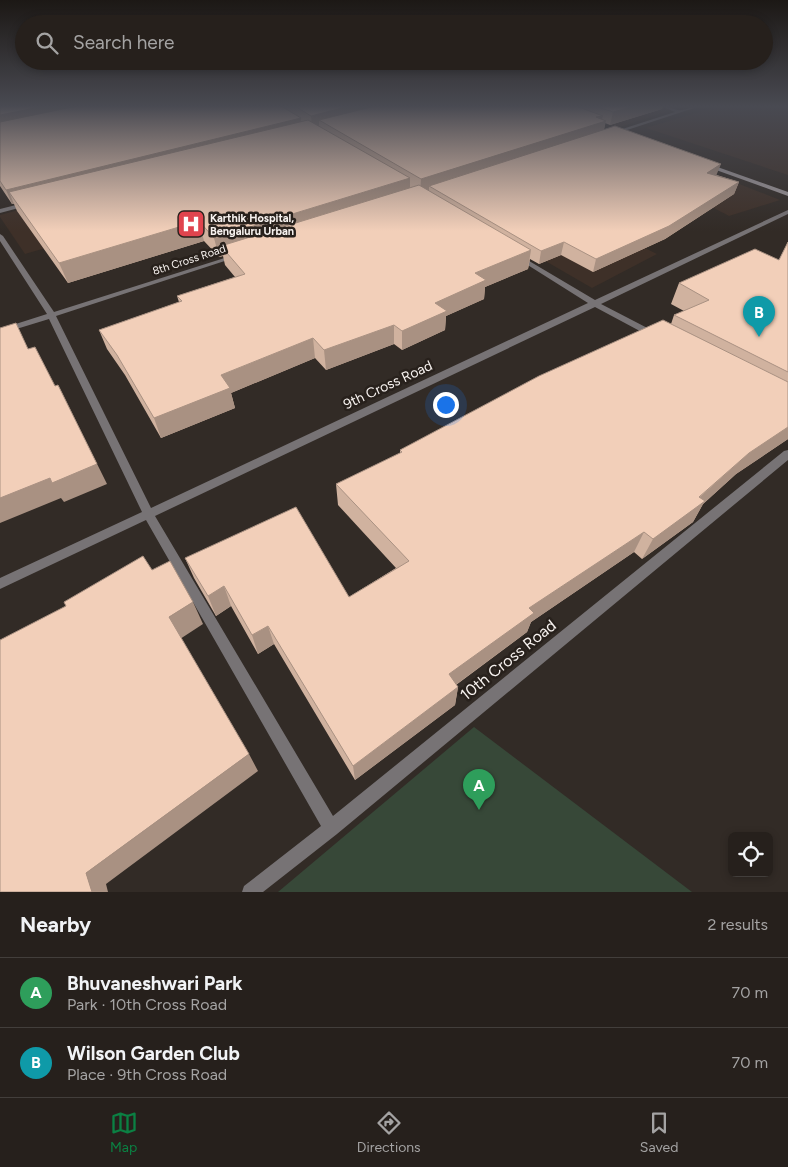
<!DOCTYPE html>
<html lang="en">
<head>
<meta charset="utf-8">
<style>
	:root { --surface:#26201c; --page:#2e2825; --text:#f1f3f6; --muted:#a4a3a3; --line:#423e3b; --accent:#0b8043 }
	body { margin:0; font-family:Figtree,sans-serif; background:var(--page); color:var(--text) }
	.controls { position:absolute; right:15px; bottom:15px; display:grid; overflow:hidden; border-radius:8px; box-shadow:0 2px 8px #0003 }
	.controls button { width:45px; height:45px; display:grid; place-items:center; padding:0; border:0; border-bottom:1px solid var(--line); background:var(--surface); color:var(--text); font:25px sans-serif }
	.you { position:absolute; left:445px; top:404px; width:18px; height:18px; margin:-12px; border:4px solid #fff; border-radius:50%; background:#1a73e8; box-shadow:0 0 0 8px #1a73e833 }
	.badge { display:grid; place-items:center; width:32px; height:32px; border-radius:50%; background:var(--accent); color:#fff; font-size:16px; font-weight:700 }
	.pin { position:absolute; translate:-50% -41px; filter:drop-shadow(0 1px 2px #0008) }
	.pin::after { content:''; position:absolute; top:26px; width:18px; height:15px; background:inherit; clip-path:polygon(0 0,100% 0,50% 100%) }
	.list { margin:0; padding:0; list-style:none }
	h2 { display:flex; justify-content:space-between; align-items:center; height:65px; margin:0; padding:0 20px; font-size:21px }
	h2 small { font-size:16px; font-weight:400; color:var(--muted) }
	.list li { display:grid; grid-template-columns:32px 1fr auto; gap:15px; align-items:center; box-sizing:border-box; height:70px; padding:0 20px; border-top:1px solid var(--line) }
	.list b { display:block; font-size:19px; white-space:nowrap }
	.list p { margin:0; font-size:16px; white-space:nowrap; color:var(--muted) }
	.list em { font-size:16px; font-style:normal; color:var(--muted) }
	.icon { flex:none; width:28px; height:28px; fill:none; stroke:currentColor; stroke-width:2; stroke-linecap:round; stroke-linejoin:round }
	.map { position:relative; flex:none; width:788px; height:892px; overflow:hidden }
	.search { position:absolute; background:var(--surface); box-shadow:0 2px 8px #0003; left:15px; right:15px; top:15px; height:55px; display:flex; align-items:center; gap:12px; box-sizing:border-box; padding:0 18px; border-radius:28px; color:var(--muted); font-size:19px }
	.sheet { height:205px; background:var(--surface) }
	nav { display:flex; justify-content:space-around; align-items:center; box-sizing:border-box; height:70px; border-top:1px solid var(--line); background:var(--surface); font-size:14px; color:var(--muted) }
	nav a { display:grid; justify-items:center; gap:2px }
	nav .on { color:var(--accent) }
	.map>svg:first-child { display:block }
	.built { fill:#3e3028 }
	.green { fill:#374838 }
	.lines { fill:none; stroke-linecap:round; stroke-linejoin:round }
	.street { fill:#777375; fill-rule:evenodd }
	.secondary { fill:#a29b9e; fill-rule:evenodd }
	.wall { fill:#d0b29f }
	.shaded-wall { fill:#a99182 }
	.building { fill:#f2cfb9; stroke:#a99182 }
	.labels { text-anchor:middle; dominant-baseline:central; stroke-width:5; stroke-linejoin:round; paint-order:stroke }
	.far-poi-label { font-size:11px; font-weight:bold; fill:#f8f3f0; stroke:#28211c; text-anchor:start }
	.far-street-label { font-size:11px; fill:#f8f3f0; stroke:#28211c }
	.street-label { font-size:14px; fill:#f8f3f0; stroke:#28211c }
	.near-street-label { font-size:16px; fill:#f8f3f0; stroke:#28211c }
</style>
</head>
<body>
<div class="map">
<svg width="788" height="892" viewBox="0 0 788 892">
	<rect width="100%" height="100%" fill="#322b26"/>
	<!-- built -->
	<g class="built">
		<path d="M561 106H684L617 128Z"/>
		<path d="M719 106H788V175L646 128Z"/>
		<path d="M619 136 780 200 729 216 593 145Z"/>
		<path d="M503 178 657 254 592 288 440 200Z"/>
		<path d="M101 188 134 222 25 254 0 217V215Z"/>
	</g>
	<!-- green -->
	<path class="green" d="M474 727 692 892H278Z"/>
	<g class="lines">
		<!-- street -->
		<g class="street">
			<path d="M661 106C667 106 672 109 678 110 685 111 693 106 700 106L615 134 610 133 675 112Z"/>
			<path d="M28 202 30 203V205L0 213V209Z"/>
			<path d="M788 210V214L601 304 657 333V337H651L595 307 155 516 333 816 784 451 788 450V460L337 834 263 892H242L244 886 321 826 146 520 0 589V578L142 512 49 319 0 334V329L47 314 0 241V234L3 236 54 312 234 255 240 256 56 316 151 508 588 303 515 257V255H519L595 300Z"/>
		</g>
		<!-- secondary -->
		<path class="secondary" d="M705 164H709L788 192V196L705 166Z"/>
	</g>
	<!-- wall -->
	<g class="wall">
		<path d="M0 106H663L662 109 610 125 605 123 604 130 717 175 739 182 734 194 665 239 593 272 561 255 539 264 530 259 528 269 485 287 484 299 446 316 445 330 402 350 394 344 326 370 315 358 231 393 235 408 161 438 125 375 107 349 99 330 179 302 177 296 235 277 225 265 223 256 219 257 204 241 68 283 17 211 14 204H12L0 186Z"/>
		<path d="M788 242V439L736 474 703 504 693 522 642 559 634 552 531 622 527 632 456 685 458 687 455 705 355 780 274 644 258 654 231 606 216 616 194 578 185 558 349 597 396 568 338 505 336 484 400 454V450L671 324 674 315 684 311 671 304 679 283 779 260Z"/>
	</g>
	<!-- shaded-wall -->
	<g class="shaded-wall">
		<path d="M45 106H109L0 129V115Z"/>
		<path d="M350 106H399L319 120V126L312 128 311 116Z"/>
		<path d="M635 106H663L662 109 610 125 613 112Z"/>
		<path d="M603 116 601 122 606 121 603 134 429 186V190L420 193 421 179Z"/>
		<path d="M301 118 302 130 9 192 14 204H12L6 190Z"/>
		<path d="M721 164 716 176 707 173Z"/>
		<path d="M410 178V196L221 246 223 256 219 257 214 238Z"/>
		<path d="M739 182 734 194 665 239 593 272 596 259Z"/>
		<path d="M199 221 204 241 68 283 59 263Z"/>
		<path d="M564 242 561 255 539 264 541 251Z"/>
		<path d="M531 250 528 269 485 287 484 299 446 316 445 330 402 350V331L435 303 475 273Z"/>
		<path d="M394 325V344L326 370 324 350Z"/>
		<path d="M313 338 315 358 231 393 235 408 161 438 154 418 221 375Z"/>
		<path d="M58 385 107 484 64 502 61 498 0 523V498Z"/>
		<path d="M788 427V439L736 474 703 504 693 522 642 559 653 539 749 453Z"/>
		<path d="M644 532 634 552 531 622 527 632 446 692 449 674 529 608Z"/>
		<path d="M224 586 231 606 216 616 208 596Z"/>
		<path d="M193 602 203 624 180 639 169 617Z"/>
		<path d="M268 626 274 644 258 654 252 635Z"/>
		<path d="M458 687 455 705 355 780 353 766Z"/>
		<path d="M249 754 258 771 106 884 108 892H92L86 873Z"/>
	</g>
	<!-- building -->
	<g class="building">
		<path d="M0 106H45L0 115Z"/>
		<path d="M77 106H281L301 118 6 190 0 181V122Z"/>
		<path d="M295 106H350L311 116Z"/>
		<path d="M375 106H576L603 116 596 117 606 121 421 179 319 120Z"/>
		<path d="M595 106H635L613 112Z"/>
		<path d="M308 120 410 178 214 238 199 221 59 263 9 192Z"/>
		<path d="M615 126 721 164 707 173 739 182 669 226 596 259 564 242 541 251 429 186Z"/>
		<path d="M419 185 531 250 475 273 486 280 435 303 447 311 402 331 394 325 324 350 313 338 221 375 230 388 154 418 117 355 99 330 182 301 177 296 245 274 221 246Z"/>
		<path d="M788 242V372L674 315 709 300 679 283 755 249 779 260Z"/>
		<path d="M663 320 788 382V427L749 453 699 497 705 501 653 539 644 532 529 608 534 613 449 674 458 687 353 766 268 626 252 635 224 586 208 596 185 558 296 507 349 597 409 561 336 484 402 452 400 450 539 376Z"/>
		<path d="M16 323 28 349 35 347 55 386 58 385 97 464 52 483 50 478 0 498V328Z"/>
		<path d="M143 556 152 570 170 561 193 602 169 617 249 754 86 873 92 892H0V640L66 606 64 602Z"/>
	</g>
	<!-- sky -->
	<linearGradient id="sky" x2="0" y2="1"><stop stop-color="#1c1815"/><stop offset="0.46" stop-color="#494a52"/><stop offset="1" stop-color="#494a52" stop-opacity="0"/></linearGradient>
	<rect width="788" height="231" fill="url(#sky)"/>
	<!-- icons -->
	<defs>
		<g id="hospital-square" transform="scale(1.4375)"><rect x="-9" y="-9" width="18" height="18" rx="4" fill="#e0444e" stroke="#28211c"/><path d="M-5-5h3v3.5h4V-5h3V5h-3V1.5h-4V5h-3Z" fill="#fff"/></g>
	</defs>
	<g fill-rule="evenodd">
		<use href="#hospital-square" x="191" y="224"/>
	</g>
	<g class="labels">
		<!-- far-poi labels -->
		<g class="far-poi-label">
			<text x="210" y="218">Karthik Hospital,<tspan x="210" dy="13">Bengaluru Urban</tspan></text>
		</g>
		<!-- far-street labels -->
		<g class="far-street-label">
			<text transform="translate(189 260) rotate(-18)">8th Cross Road</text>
		</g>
		<!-- street labels -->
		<g class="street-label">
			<text transform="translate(388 385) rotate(-25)">9th Cross Road</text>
		</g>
		<!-- near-street labels -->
		<g class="near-street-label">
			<text transform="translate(508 660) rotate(-39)">10th Cross Road</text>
		</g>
	</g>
</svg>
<div class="controls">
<button><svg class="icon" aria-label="locate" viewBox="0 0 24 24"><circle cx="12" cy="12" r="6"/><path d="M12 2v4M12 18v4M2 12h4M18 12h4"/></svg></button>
</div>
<div class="you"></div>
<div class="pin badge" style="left:479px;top:810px;background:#2e9e5b">A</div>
<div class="pin badge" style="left:759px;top:337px;background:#0f9aa8">B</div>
<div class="search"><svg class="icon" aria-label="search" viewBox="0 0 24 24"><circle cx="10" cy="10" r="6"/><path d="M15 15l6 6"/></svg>Search here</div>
</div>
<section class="sheet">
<h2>Nearby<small>2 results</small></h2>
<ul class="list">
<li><span class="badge" style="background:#2e9e5b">A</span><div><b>Bhuvaneshwari Park</b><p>Park · 10th Cross Road</p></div><em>70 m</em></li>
<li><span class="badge" style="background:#0f9aa8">B</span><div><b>Wilson Garden Club</b><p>Place · 9th Cross Road</p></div><em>70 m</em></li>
</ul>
</section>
<nav>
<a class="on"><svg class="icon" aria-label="map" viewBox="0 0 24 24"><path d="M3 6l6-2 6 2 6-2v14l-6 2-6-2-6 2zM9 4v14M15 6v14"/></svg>Map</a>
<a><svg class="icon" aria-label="directions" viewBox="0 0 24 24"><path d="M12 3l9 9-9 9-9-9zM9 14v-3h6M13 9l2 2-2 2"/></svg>Directions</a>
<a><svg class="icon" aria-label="saved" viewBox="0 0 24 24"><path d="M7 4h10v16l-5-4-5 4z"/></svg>Saved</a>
</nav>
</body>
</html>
